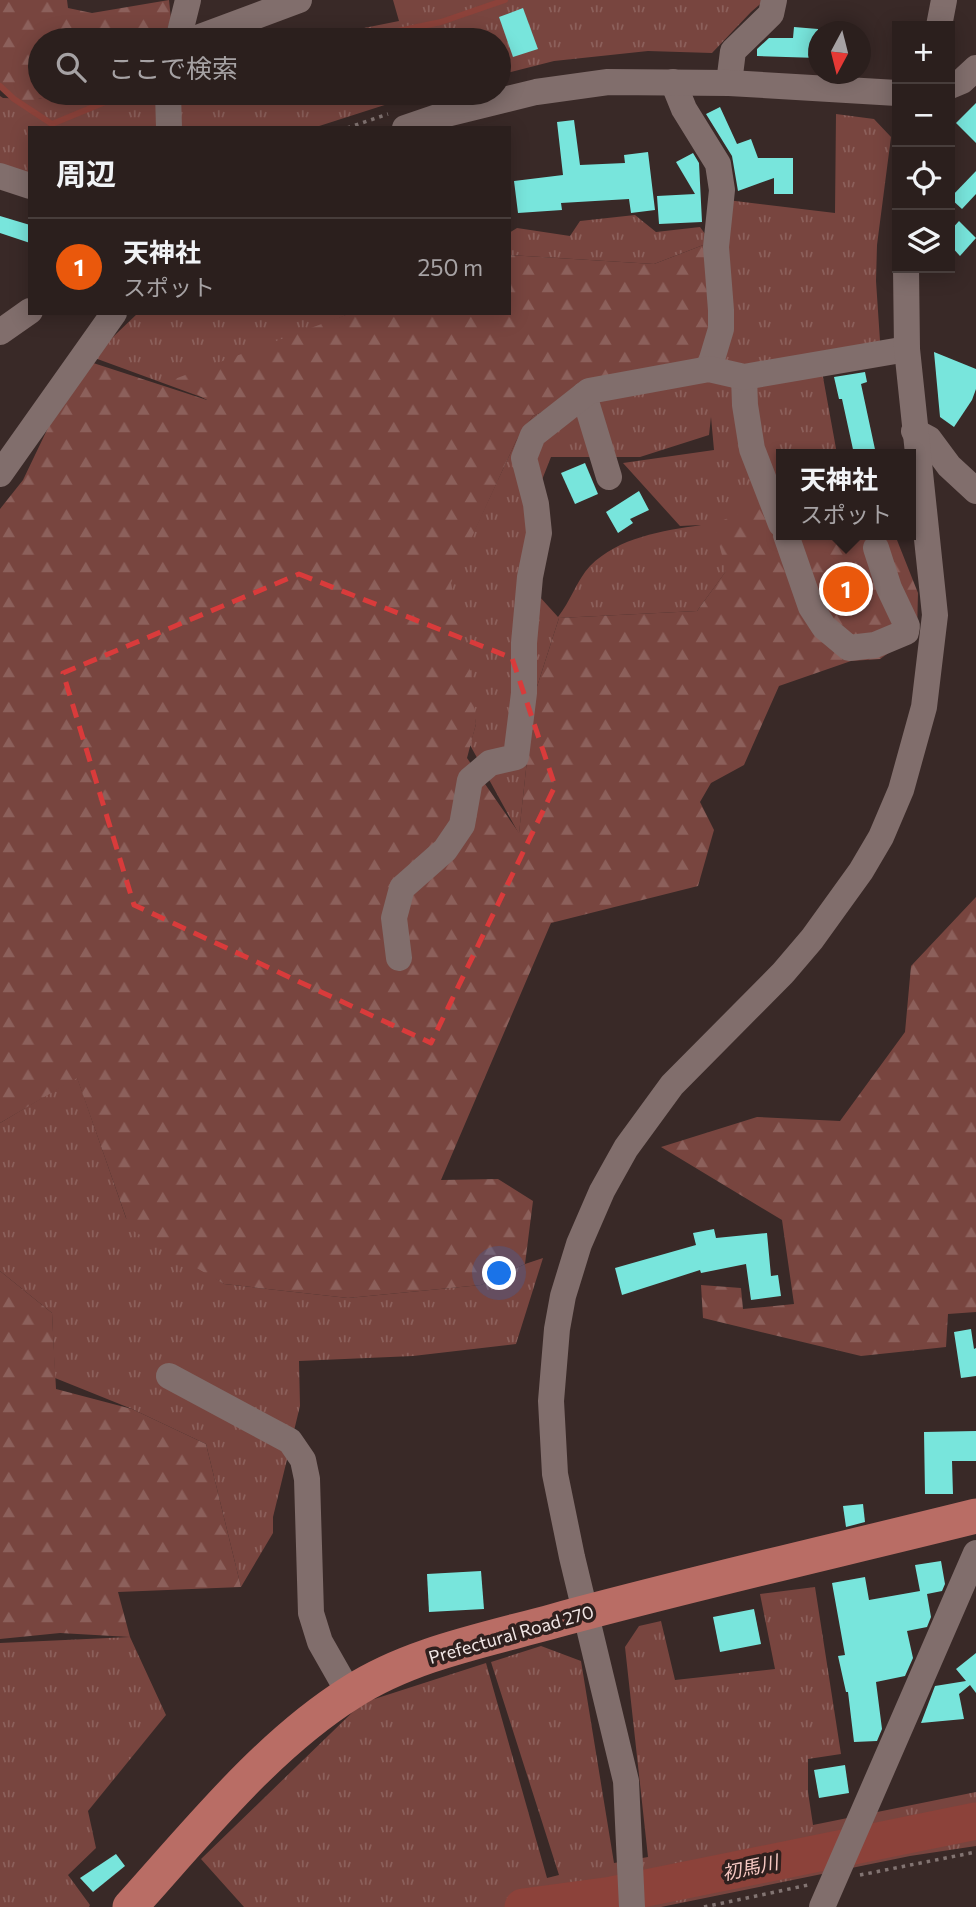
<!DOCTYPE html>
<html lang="ja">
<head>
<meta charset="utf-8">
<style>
	:root { --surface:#2b1f1d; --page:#332726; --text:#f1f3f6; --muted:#a6a2a4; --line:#473d3b; --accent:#ea580c }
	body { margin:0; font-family:Commissioner,"Noto Sans JP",sans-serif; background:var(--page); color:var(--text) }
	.controls { position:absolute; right:21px; top:21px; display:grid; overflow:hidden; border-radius:0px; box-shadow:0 4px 18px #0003 }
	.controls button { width:63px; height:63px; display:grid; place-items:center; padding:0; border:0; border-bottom:2px solid var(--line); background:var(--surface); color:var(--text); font:35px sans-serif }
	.compass { position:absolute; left:808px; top:21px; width:63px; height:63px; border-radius:50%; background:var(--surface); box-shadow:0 4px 18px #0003; rotate:187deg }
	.you { position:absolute; left:500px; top:1274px; width:24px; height:24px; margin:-18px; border:5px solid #fff; border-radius:50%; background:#1a73e8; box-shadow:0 0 0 10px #1a73e833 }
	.badge { display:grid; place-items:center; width:46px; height:46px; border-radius:50%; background:var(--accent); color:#fff; font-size:23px; font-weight:700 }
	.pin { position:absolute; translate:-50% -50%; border:4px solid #fff; box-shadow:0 2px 7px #0006 }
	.popup { position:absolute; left:776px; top:449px; width:140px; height:91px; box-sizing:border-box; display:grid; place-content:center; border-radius:0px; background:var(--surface); filter:drop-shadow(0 2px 5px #0005); font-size:23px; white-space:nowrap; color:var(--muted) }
	.popup b { font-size:26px; color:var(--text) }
	.popup::after { content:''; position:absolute; left:50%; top:100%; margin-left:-14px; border:14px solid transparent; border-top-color:var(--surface) }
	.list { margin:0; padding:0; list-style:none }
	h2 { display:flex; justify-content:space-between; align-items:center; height:91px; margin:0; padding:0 28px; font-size:30px }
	h2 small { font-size:23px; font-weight:400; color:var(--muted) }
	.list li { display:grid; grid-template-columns:46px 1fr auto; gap:21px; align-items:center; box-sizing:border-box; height:98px; padding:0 28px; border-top:2px solid var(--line) }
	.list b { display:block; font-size:26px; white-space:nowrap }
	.list p { margin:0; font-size:23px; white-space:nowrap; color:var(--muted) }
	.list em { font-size:23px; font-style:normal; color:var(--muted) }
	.icon { flex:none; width:38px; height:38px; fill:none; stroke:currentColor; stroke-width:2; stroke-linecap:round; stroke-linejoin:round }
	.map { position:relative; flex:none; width:976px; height:1907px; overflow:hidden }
	.search { position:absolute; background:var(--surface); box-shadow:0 4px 18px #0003; left:28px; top:28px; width:483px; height:77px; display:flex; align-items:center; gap:18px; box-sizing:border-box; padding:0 24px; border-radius:38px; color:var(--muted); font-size:26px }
	.panel { position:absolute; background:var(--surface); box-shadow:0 4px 18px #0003; left:28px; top:126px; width:483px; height:189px; border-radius:0px }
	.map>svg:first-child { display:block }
	.grass { fill:url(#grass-tufts); fill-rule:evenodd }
	.forest { fill:url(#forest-firs) }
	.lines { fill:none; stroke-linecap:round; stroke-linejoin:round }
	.stream { stroke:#8c423a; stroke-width:6 }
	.river { stroke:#8c423a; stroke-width:37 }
	.building { fill:#78e5dc }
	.path { stroke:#827472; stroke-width:3.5; stroke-dasharray:3.5 5; stroke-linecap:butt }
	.minor { stroke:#816e6c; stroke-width:26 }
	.major { stroke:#b96d65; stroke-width:35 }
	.marked { fill:none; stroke:#d93b3b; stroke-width:5; stroke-dasharray:14 9; stroke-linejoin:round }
	.labels { text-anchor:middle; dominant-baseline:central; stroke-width:7; stroke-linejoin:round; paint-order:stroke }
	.street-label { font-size:18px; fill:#f1e6e5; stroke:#2f201e }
	.water-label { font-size:19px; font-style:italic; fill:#f6c8c2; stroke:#2f201e }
</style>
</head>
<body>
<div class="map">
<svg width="976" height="1907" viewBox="0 0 976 1907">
	<defs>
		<pattern id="grass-tufts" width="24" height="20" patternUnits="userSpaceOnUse" patternTransform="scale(1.75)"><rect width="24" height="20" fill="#78453f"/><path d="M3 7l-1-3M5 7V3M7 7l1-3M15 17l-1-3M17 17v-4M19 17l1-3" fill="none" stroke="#8c605b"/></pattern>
		<pattern id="forest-firs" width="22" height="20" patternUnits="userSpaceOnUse" patternTransform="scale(1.75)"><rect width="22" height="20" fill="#78453f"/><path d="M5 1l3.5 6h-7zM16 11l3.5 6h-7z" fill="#8c605b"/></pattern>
	</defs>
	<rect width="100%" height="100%" fill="#392927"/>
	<!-- grass -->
	<g class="grass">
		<path d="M393 0H765L751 12 712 53 648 51 554 61 499 75V40H304L399 21Z"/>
		<path d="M64 93H422L313 128H30V181L0 169V96L3 98 38 99Z"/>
		<path d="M836 114 874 119 891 137 877 245 876 281 880 341 819 355 837 454H781V496L697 611 559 618 534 696 519 834 470 745 476 724 450 583 516 441 533 416 589 391 709 369 727 200 835 213ZM711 417 714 450 623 463 680 526 701 525C662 531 619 537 590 566 577 580 570 602 558 617L539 596 532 505 551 457H640L709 435Z"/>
		<path d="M635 215 656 232 700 227 711 242 654 264 509 255V233L517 228 570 236 580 221Z"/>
		<path d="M138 313H351L317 327 212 401 92 357Z"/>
		<path d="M77 1077 126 1218 224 1284 348 1298 481 1285 525 1264 543 1258 516 1344 413 1356 299 1361 300 1406 273 1517V1533L241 1587 206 1444 132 1409 55 1378 52 1313 0 1271V1123Z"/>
		<path d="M815 1587 841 1754 808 1759V1792L813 1825 976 1792V1846L910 1856 661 1907H244L201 1859 362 1703 486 1663 547 1878 559 1875 491 1662 541 1646 581 1661 614 1863 648 1857 625 1647 639 1626 661 1621 675 1680 775 1669 760 1594Z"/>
		<path d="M130 1637 166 1715 88 1811 96 1848 68 1875 90 1905 89 1907H0V1643Z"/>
	</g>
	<!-- forest -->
	<g class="forest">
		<path d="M0 0H67L68 8 92 13 169 0 171 19 163 40H40V93H68L38 99 27 108 0 87Z"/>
		<path d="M711 242 713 356 589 391 533 416 516 441 451 583 472 680 476 724 467 758 519 833 534 696 559 618 697 611 726 571 714 524 781 496V535H895L918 593 917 633 880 659 851 661 779 686 744 765 711 783 700 802 714 830 698 886 551 923 441 1180 498 1179 533 1201 525 1264 481 1285 348 1298 224 1284 130 1229 77 1078 0 1123V509L23 480 81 359 207 400 172 380 351 313H509V255L654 264Z"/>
		<path d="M976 897V1312L948 1314 946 1347 861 1356 703 1318 701 1285 741 1288 743 1309 794 1304 782 1220 661 1147 757 1117 840 1121 905 1032 911 966Z"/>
		<path d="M0 1271 52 1313 56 1389 132 1409 206 1444 241 1587 118 1592 130 1637 60 1633 0 1639Z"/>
	</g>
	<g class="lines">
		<!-- stream -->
		<g class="stream">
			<path d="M355 40 441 22 505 0"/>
			<path d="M0 86 14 99 52 124 127 93"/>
		</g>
		<!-- river -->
		<path class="river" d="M523 1907 612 1895 976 1821"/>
	</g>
	<!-- building -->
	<g class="building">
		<path d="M523 8 538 49 513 57 499 17Z"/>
		<path d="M794 27 818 29V58L757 56V49L769 38H793Z"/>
		<path d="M976 103V143L956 123Z"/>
		<path d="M720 107 737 144 751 139 758 158H793V194H774V178L738 191 732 156 706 114Z"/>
		<path d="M574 120 580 165 625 163 624 155 648 152 655 210 631 213 629 199 561 203 562 210 518 213 514 181 563 175 557 122Z"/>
		<path d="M693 153 699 163 702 222 659 224 657 196 695 194 676 162Z"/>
		<path d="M976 171V194L962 209 950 198Z"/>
		<path d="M0 216 30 225V243L0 233Z"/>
		<path d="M959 221 976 238 960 256 950 245V231Z"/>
		<path d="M934 352 976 369V389L972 400 954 427 940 417Z"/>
		<path d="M865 372 867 382 861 384 876 454H854L842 399H839L834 377Z"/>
		<path d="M585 463 598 494 575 504 561 473Z"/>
		<path d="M639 491 649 510 630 519 633 523 618 533 606 512Z"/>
		<path d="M852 578 855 596 840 599 835 581Z"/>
		<path d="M714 1229 716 1238 767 1233 771 1276 778 1275 781 1296 751 1300 746 1264 701 1273 700 1270 622 1295 615 1268 696 1245 693 1233Z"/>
		<path d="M971 1329 974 1349 976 1348V1376L961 1378 954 1332Z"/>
		<path d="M976 1431V1461H952L953 1494H925L924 1432Z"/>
		<path d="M863 1504 865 1522 846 1527 843 1506Z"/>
		<path d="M941 1561 945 1584 942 1591 927 1594 931 1617 927 1627 907 1631 913 1658 905 1676 876 1682 882 1729 877 1741 854 1742 848 1692H846L838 1656 845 1655 832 1583 865 1577 869 1600 920 1591 915 1565Z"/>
		<path d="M481 1571 484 1609 429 1612 427 1574Z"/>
		<path d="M754 1609 761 1644 720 1652 713 1617Z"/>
		<path d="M976 1653V1693L970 1685 959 1694 964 1719 921 1723 935 1686 966 1681 956 1669Z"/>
		<path d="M845 1765 849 1793 819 1798 814 1770Z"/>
		<path d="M116 1854 125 1866 93 1892 80 1878Z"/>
	</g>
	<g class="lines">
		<!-- path -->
		<g class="path">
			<path d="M347 128 388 114"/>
			<path d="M860 1875 976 1852"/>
			<path d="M704 1907 808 1885"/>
		</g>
		<!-- minor -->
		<g class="minor">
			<path d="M939 26 944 0"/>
			<path d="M178 40 188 0"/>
			<path d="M192 40 299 0"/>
			<path d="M673 82 684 109 718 164 722 190 716 247 721 310V329L709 369"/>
			<path d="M729 83 733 51 771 14 774 0"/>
			<path d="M950 86 962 81 976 68"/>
			<path d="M168 93 169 128"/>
			<path d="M405 128 443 115 536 92 608 82 729 83 897 93"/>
			<path d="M0 176 30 186"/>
			<path d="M0 332 30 311"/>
			<path d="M744 377 745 405 752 449 781 524"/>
			<path d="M584 395 609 477"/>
			<path d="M914 431 929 439 949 466 976 491"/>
			<path d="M0 474 114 313"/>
			<path d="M786 535 811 607 824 627 849 648 875 645 906 632 907 626 889 588 876 548"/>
			<path d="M399 958 394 918 402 888 445 850 462 825 470 780 490 763 516 757 524 693V643L530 577 539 533 536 504 524 458 533 435 589 391 709 369 744 377 907 349"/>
			<path d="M169 1376 290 1441 303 1460 307 1479 311 1613 320 1642 349 1693"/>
			<path d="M632 1907 626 1781 572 1557 555 1474 551 1401 557 1329 563 1296 579 1244 602 1191 626 1148 672 1085 783 973 812 939 861 871 881 837 901 790 924 707 935 615 907 349 906 268"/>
			<path d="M822 1907 976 1553"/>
		</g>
		<!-- major -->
		<path class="major" d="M130 1907C196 1834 266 1746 350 1693 410 1654 485 1640 554 1621 694 1583 835 1551 976 1516"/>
	</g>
	<!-- marked area -->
	<path class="marked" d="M299 574 512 658 555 786 431 1043 134 905 63 673Z"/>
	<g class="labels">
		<!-- street labels -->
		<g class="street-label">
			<text transform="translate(511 1634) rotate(-16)">Prefectural Road 270</text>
		</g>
		<!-- water labels -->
		<g class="water-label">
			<text transform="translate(750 1867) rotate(-12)">初馬川</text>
		</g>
	</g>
</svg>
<div class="controls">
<button>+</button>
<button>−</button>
<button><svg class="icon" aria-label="locate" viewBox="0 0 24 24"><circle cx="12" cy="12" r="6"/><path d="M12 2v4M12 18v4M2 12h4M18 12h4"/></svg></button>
<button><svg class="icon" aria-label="layers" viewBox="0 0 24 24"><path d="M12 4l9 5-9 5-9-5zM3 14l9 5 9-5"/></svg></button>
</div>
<svg class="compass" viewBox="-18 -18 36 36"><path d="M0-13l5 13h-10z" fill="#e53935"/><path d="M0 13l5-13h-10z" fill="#a6a2a4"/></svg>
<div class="you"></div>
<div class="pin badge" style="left:846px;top:589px">1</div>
<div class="popup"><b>天神社</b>スポット</div>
<div class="search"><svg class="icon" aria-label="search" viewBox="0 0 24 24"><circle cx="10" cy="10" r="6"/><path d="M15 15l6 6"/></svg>ここで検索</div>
<section class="panel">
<h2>周辺<small></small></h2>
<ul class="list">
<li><span class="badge">1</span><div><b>天神社</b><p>スポット</p></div><em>250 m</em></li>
</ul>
</section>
</div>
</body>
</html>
